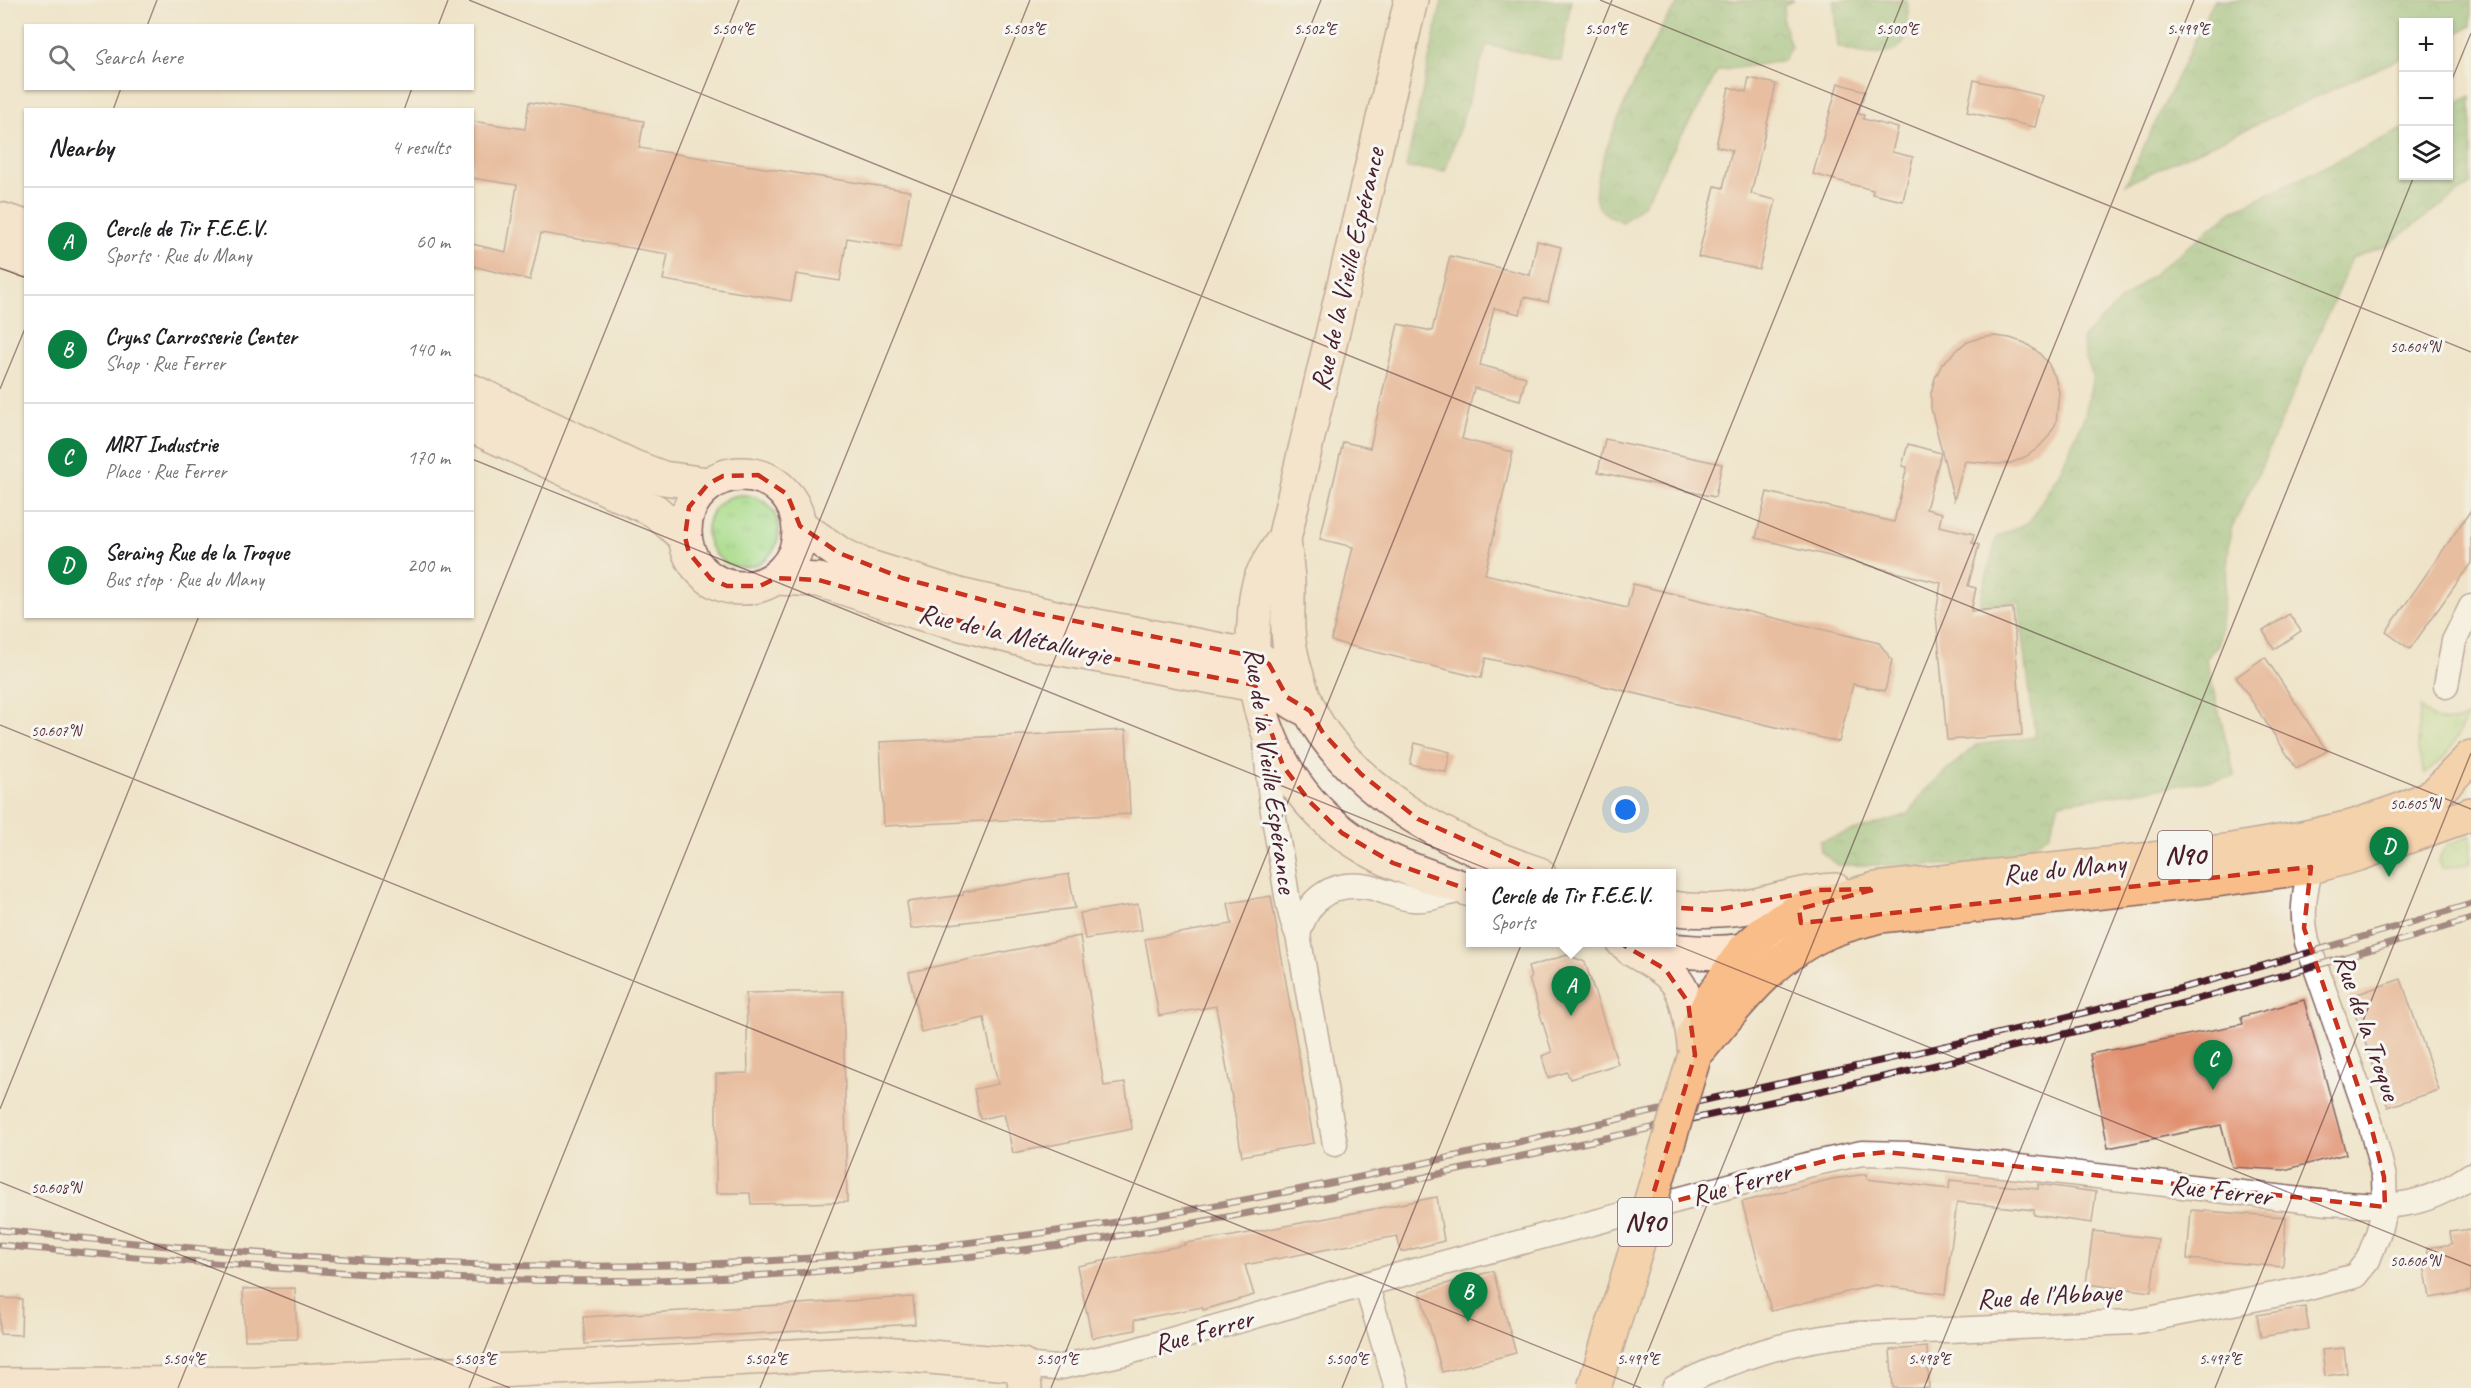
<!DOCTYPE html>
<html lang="en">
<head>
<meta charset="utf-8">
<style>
	:root { --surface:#fff; --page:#f2f2f2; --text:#202124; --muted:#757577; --line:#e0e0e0; --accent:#0b8043 }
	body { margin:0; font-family:Caveat,sans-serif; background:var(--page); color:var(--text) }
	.controls { position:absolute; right:18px; top:18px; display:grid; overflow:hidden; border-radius:0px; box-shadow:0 2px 4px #0004 }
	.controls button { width:54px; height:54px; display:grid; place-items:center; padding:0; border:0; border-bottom:2px solid var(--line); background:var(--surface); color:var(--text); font:30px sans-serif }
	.you { position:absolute; left:1626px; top:810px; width:21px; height:21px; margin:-15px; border:4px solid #fff; border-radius:50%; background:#1a73e8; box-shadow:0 0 0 9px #1a73e833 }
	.badge { display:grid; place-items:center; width:39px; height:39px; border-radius:50%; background:var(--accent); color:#fff; font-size:20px; font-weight:700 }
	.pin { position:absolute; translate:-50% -50px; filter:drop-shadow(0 2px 3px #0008) }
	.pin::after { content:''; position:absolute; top:32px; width:21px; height:18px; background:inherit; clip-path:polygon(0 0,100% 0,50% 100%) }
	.popup { position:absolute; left:1466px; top:869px; width:210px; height:78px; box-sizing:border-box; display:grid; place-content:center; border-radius:0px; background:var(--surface); filter:drop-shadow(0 2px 4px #0005); font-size:20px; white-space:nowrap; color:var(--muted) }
	.popup b { font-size:22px; color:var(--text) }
	.popup::after { content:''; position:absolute; left:50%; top:100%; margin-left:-12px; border:12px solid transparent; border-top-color:var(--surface) }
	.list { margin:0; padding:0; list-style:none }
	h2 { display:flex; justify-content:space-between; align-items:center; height:78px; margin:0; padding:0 24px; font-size:26px }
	h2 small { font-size:20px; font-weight:400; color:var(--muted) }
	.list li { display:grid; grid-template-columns:39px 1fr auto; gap:18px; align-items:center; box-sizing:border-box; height:108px; padding:0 24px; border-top:2px solid var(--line) }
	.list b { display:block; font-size:22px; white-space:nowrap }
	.list p { margin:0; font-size:20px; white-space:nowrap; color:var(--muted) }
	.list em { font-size:20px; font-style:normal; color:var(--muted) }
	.icon { flex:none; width:33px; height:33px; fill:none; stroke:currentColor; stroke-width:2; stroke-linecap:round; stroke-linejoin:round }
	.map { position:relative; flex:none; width:2471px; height:1388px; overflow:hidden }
	.search { position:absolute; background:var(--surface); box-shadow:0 2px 4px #0004; left:24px; top:24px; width:450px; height:66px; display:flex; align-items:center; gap:15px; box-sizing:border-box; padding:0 21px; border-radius:0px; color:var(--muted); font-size:22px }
	.panel { position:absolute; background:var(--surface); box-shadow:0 2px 4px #0004; left:24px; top:108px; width:450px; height:510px; border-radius:0px }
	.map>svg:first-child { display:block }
	.grass { fill:url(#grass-tufts); stroke:#7a7d5a; stroke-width:1.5 }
	.forest { fill:url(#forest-crowns); stroke:#686d50; stroke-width:1.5 }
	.building { fill:#e19170 }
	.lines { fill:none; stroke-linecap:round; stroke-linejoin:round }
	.street-casing { stroke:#846462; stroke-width:27 }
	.secondary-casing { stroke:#846462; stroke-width:36 }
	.primary-casing { stroke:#846462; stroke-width:36 }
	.street { stroke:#fff; stroke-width:24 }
	.secondary { stroke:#fce5d0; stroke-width:33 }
	.primary { stroke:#f8bd89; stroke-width:33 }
	.rail-casing { stroke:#4a1f2b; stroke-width:7 }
	.rail { stroke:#f6f6f2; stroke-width:4.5; stroke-dasharray:14; stroke-linecap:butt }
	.primary-bridge-casing { stroke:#846462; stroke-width:36; stroke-linecap:butt }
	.primary-bridge { stroke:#f8bd89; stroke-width:33 }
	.marked { fill:none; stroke:#c8321e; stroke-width:4.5; stroke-dasharray:12 8; stroke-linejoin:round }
	.ticks { fill:none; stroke:#4a1f2b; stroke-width:1.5; stroke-opacity:0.45 }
	.labels { text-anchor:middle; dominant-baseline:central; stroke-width:6; stroke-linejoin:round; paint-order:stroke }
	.shield { fill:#f6f6f2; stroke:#7e6067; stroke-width:1.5 }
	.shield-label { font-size:27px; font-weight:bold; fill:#4a1f2b }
	.street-label { font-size:28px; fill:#4a1f2b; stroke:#f6f6f2 }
	.ticks-label { font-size:15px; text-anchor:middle; fill:#4a1f2b; stroke:#f6f6f2; stroke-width:6; stroke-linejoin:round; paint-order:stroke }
</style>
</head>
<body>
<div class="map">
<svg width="2471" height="1388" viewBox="0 0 2471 1388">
	<defs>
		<pattern id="grass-tufts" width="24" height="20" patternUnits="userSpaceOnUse" patternTransform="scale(1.5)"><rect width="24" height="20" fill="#aadb8a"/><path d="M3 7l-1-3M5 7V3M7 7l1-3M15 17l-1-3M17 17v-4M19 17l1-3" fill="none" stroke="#94bc77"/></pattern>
		<pattern id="forest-crowns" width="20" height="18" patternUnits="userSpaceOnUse" patternTransform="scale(1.5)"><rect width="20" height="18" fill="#87bb76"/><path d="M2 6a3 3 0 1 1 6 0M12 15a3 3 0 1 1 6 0" fill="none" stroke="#709761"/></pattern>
	</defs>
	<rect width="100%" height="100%" fill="#f6f6f2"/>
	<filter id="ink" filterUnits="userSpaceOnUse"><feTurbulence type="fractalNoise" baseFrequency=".0167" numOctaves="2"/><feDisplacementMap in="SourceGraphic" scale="12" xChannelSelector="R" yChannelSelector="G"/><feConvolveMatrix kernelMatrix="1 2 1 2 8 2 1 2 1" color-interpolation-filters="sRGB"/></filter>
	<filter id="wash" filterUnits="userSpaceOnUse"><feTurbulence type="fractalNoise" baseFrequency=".008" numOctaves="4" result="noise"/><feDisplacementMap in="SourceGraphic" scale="24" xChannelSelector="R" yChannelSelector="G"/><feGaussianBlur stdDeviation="1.35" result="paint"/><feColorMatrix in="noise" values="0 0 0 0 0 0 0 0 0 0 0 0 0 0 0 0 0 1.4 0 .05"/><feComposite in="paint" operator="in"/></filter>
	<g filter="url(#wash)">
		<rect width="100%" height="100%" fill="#efe4c9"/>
		<!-- grass -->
		<g class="grass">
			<circle cx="743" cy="531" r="36"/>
			<path d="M2420 707C2432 721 2451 727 2467 717L2447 755 2425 774 2418 751Z"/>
			<path d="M2471 835V863L2441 869 2438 860 2446 846Z"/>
		</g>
		<!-- forest -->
		<g class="forest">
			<path d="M1442 0H1571L1561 61 1487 45 1445 171 1406 168Z"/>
			<path d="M1794 0 1784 5 1783 22 1791 47 1783 61 1717 71 1702 102 1680 137 1644 204 1623 222C1613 218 1602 214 1597 204 1585 177 1649 51 1664 23 1669 15 1675 8 1681 1Z"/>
			<path d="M1833 0H1907C1908 11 1910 28 1906 38 1896 63 1857 53 1838 47Z"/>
			<path d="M2214 0H2471V26L2449 37 2448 22H2404L2403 57 2126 184Z"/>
			<path d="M2471 96V184L2385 246 2352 258 2259 472 2231 529 2219 643 2206 659 2235 777 2059 803 2050 834 2015 856 1972 865H1838L1821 852 1820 841 1909 814 1924 791 1976 745 2035 737 2019 602 1979 605 1997 537 2029 522 2059 473 2085 415 2093 376 2086 359 2082 339 2119 302 2232 211 2403 129 2404 176H2448L2449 107Z"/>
		</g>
		<g id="blocks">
			<!-- building -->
			<g class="building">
				<path d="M1749 78 1776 84 1751 194 1776 200 1759 269 1698 257 1715 186 1723 188 1732 150 1716 146 1729 87 1746 92Z"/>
				<path d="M1974 80 2043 96 2035 127 1967 112Z"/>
				<path d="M1838 83 1865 91 1858 114 1864 115 1863 119 1898 128 1892 152 1913 157 1903 201 1872 194 1873 190 1813 174Z"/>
				<path d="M529 102 644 121 639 148 910 191 901 247 847 238 840 281 796 274 791 301 663 280 668 254 541 233 530 280 472 266V244L506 252 517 185 472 178V121L525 129Z"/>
				<path d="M1537 241 1561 247 1548 302 1524 297 1520 314 1494 308 1480 365 1526 377 1520 400 1474 388 1462 439 1513 452 1485 574 1627 608 1633 584 1879 643 1892 660 1885 691 1853 684 1839 742 1486 658 1481 678 1331 641 1353 547 1320 539 1343 442 1370 448 1398 324 1432 331 1450 256 1530 275Z"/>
				<path d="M1995 336 2010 338 2025 343 2038 352 2048 363 2055 377 2059 392 2056 423 2048 437 2038 448 2025 457 2011 463 1996 464 1965 461 1954 500 1931 408V393L1935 378 1942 364 1965 343 1979 338Z"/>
				<path d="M1605 439 1722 464 1715 497 1598 472Z"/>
				<path d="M1908 444 1941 453 1926 509 1942 513 1939 526 1974 534 1972 543 1979 545 1968 586 1976 588 1971 611 2013 608 2022 735 1947 740 1936 614 1941 583 1756 538 1767 492 1894 522 1907 467 1902 466Z"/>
				<path d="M2471 510V563L2410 649 2386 632Z"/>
				<path d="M2289 614 2301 631 2274 649 2263 631Z"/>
				<path d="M2265 657 2327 751 2296 768 2236 677Z"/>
				<path d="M1126 730 1130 814 884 826 880 742Z"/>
				<path d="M1415 743 1450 752 1446 772 1410 764Z"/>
				<path d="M1069 874 1075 908 911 929 907 902 963 895V892Z"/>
				<path d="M1271 896 1314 1143 1242 1156 1216 1006 1159 1016 1145 939 1232 924 1228 903Z"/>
				<path d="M1138 904 1142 930 1085 939 1080 913Z"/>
				<path d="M1080 936 1104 1086 1125 1083 1132 1129 1013 1153 1004 1114 980 1119 974 1089 998 1084 984 1018 921 1032 909 972Z"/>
				<path d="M1567 955 1585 962 1618 1064 1570 1079 1567 1072 1548 1078 1542 1056 1552 1052 1529 979 1531 978 1528 967Z"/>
				<path d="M2401 979 2439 1090 2388 1107 2349 997Z"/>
				<path d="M843 991 847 1202 751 1204 750 1193H716V1074L748 1073 746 993Z"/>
				<path d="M2304 1000 2346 1154 2284 1170 2232 1167 2221 1125 2108 1148 2090 1054 2243 1024 2241 1017Z"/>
				<path d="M1867 1174V1179L1949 1189 1950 1180 2038 1189V1184L2096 1192 2092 1223 2034 1215V1210L1957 1202 1945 1294 1875 1285 1771 1311 1742 1202 1832 1179Z"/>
				<path d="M1437 1197 1444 1241 1401 1252 1397 1236 1245 1265 1254 1295 1203 1310 1202 1307 1134 1320 1136 1330 1092 1338 1077 1266 1185 1245 1184 1243 1233 1236Z"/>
				<path d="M2191 1210 2286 1217 2283 1267 2187 1259Z"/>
				<path d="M2471 1229V1291L2430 1298 2424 1265 2430 1264 2427 1248 2452 1244 2450 1232Z"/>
				<path d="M2093 1231 2158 1239 2151 1292 2086 1284Z"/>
				<path d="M1493 1271 1516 1353 1442 1372 1420 1291Z"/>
				<path d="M295 1288 297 1339 245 1340 243 1289Z"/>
				<path d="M913 1297 915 1324 585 1344 583 1317Z"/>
				<path d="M0 1298 22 1299 21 1335 0 1334Z"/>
				<path d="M2305 1307 2309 1329 2261 1337 2257 1315Z"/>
				<path d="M1927 1347 1929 1388H1893L1890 1350Z"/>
				<path d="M2344 1348 2347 1373 2325 1376 2322 1350Z"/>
			</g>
		</g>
	</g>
	<g filter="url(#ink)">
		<use href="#blocks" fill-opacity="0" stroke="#846462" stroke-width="1.5"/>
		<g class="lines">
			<!-- street casing -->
			<g class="street-casing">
				<g id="street">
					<path d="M2446 686 2454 641 2471 607"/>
					<path d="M1266 739C1267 780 1274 819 1281 859 1286 884 1287 911 1298 935L1335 1144"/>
					<path d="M1298 935C1307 900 1330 880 1369 887 1384 890 1398 898 1413 899 1432 901 1449 891 1467 889"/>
					<path d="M1366 1284 1397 1388"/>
					<path d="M1022 1365 1056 1368 1129 1352 1366 1284 1807 1165 1862 1153 1908 1154 2328 1203C2389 1207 2418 1211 2471 1175"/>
					<path d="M1674 1388C1735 1358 1788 1340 1855 1334L2133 1322 2305 1289 2355 1276 2368 1260 2378 1234 2385 1207 2384 1177 2370 1122 2307 942C2301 916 2304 893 2311 867"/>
				</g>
			</g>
			<!-- secondary casing -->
			<g class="secondary-casing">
				<g id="secondary">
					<path d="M1411 0 1284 539C1276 551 1266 565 1261 578 1255 592 1255 609 1254 623 1246 703 1278 783 1342 832 1380 862 1426 875 1470 890"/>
					<path d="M0 219 26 227"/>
					<path d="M0 252 26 260"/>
					<path d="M472 391 634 467 663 478 708 484"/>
					<path d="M472 426 655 511 685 537"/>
					<circle cx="742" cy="531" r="57"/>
					<path d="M800 526 839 553 863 565 959 595 1081 623 1252 656C1257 658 1265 661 1269 665 1276 671 1277 680 1280 687 1285 700 1298 706 1310 711"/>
					<path d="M1284 539C1285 552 1287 566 1288 580 1289 606 1285 631 1292 657 1298 683 1308 712 1323 733 1373 804 1459 847 1539 874"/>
					<path d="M776 578 819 580 919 613 1046 646 1255 685"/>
					<path d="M1672 908C1695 912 1719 911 1742 908 1774 902 1803 891 1835 890"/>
					<path d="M1623 942C1673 952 1726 959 1776 943 1791 939 1805 930 1819 924"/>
					<path d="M1631 949C1680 978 1684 980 1693 1036"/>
					<path d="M0 1385 257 1383 872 1352 1022 1365 1025 1388"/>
				</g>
			</g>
			<!-- primary casing -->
			<g class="primary-casing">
				<g id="primary">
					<path d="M1700 1049C1736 1006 1774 955 1828 932 1844 925 1863 921 1880 916L2223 879 2311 867 2359 854 2471 814"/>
					<path d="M1695 1055 1693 1036 1712 997 1743 951 1770 927 1801 909 1876 889 2226 851 2302 838 2355 826 2403 809 2434 795 2471 757"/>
				</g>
			</g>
			<!-- street -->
			<use href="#street" class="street"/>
			<!-- secondary -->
			<use href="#secondary" class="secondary"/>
			<!-- primary -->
			<use href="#primary" class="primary"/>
			<!-- rail casing -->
			<g class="rail-casing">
				<g id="rail">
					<path d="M0 1230C243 1255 487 1274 731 1263 903 1254 1075 1232 1244 1200 1368 1177 1491 1148 1615 1120 1783 1083 1952 1046 2119 1004 2237 975 2354 940 2471 904"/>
					<path d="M0 1245C80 1253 159 1259 239 1265 403 1278 567 1286 731 1277 886 1269 1041 1251 1194 1223 1335 1198 1475 1166 1615 1136 1787 1098 1961 1062 2131 1017 2245 987 2358 954 2471 919"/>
				</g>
			</g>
			<!-- rail -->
			<use href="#rail" class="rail"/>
			<!-- primary-bridge casing -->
			<g class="primary-bridge-casing">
				<path id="primary-bridge" d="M1594 1388 1695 1055"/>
			</g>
			<!-- primary-bridge -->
			<use href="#primary-bridge" class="primary-bridge"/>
		</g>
	</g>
	<!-- marked area -->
	<path d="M0 0H2471V1388H0ZM758 475 787 494 800 526 839 553 902 578 1024 611 1252 656 1269 664 1287 697 1310 711 1323 733 1361 774 1418 819 1538 873 1662 907 1716 910 1819 890 1876 889 1799 909 1801 923 2311 867 2304 928 2370 1122 2384 1177 2385 1207 1886 1152 1840 1157 1649 1208 1695 1055 1688 1002 1665 969 1618 942 1393 863 1342 833 1310 802 1283 766 1255 685 1046 646 819 580 776 578 760 586H727L711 579 689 553 685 537 689 507 708 484 723 476Z" fill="#efe4c9" fill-opacity=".55" fill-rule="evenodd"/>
	<path class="marked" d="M758 475 787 494 800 526 839 553 902 578 1024 611 1252 656 1269 664 1287 697 1310 711 1323 733 1361 774 1418 819 1538 873 1662 907 1716 910 1819 890 1876 889 1799 909 1801 923 2311 867 2304 928 2370 1122 2384 1177 2385 1207 1886 1152 1840 1157 1649 1208 1695 1055 1688 1002 1665 969 1618 942 1393 863 1342 833 1310 802 1283 766 1255 685 1046 646 819 580 776 578 760 586H727L711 579 689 553 685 537 689 507 708 484 723 476Z"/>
	<!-- ticks -->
	<path class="ticks" d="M469 0 2471 809M1600 0 2471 352M147 26 157 0M438 26 448 0M2448 89 2471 33M113 110 121 88M404 110 412 88M0 268 26 278M0 389 26 326M472 459 2471 1266M0 725 1641 1388M0 1109 199 616M0 1182 510 1388M178 1388 739 0M469 1388 1030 0M760 1388 1321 0M1051 1388 1612 0M1342 1388 1903 0M1633 1388 2194 0M1924 1388 2414 176M2215 1388 2471 753"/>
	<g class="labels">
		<!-- shield labels -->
		<g class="shield">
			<rect x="2158" y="831" width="54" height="48" rx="4.5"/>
			<rect x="1618" y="1198" width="54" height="48" rx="4.5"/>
		</g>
		<g class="shield-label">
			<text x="2185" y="855">N90</text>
			<text x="1645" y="1222">N90</text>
		</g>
		<!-- street labels -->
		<g class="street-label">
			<text transform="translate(1347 269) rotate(-77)">Rue de la Vieille Espérance</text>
			<text transform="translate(1015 634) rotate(13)">Rue de la Métallurgie</text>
			<text transform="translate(1271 770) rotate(82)">Rue de la Vieille Espérance</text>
			<text transform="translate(2064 868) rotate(-6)">Rue du Many</text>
			<text transform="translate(2368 1027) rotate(71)">Rue de la Troque</text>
			<text transform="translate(1741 1183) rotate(-15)">Rue Ferrer</text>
			<text transform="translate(2221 1190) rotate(7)">Rue Ferrer</text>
			<text transform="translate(2049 1295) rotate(-3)">Rue de l'Abbaye</text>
			<text transform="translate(1203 1331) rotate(-16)">Rue Ferrer</text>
		</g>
	</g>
	<g class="ticks-label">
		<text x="733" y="34">5.504°E</text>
		<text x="1024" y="34">5.503°E</text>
		<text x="1315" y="34">5.502°E</text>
		<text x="1606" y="34">5.501°E</text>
		<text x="1897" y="34">5.500°E</text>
		<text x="2188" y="34">5.499°E</text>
		<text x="2415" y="352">50.604°N</text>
		<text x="56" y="736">50.607°N</text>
		<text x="2415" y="809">50.605°N</text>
		<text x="56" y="1193">50.608°N</text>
		<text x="2415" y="1266">50.606°N</text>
		<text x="184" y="1364">5.504°E</text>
		<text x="475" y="1364">5.503°E</text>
		<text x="766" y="1364">5.502°E</text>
		<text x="1057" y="1364">5.501°E</text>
		<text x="1347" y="1364">5.500°E</text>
		<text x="1638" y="1364">5.499°E</text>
		<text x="1929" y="1364">5.498°E</text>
		<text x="2220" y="1364">5.497°E</text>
	</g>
</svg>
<div class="controls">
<button>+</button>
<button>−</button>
<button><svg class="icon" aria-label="layers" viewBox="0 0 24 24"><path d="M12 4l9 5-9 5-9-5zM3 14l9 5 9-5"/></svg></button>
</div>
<div class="you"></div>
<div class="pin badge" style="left:1571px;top:1016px">A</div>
<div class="popup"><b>Cercle de Tir F.E.E.V.</b>Sports</div>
<div class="pin badge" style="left:1468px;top:1322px">B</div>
<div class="pin badge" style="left:2213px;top:1090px">C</div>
<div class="pin badge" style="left:2389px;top:877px">D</div>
<div class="search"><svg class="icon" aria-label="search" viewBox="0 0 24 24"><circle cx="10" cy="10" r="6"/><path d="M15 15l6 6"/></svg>Search here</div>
<section class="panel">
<h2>Nearby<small>4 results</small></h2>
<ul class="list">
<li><span class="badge">A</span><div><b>Cercle de Tir F.E.E.V.</b><p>Sports · Rue du Many</p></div><em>60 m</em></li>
<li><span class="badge">B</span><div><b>Cryns Carrosserie Center</b><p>Shop · Rue Ferrer</p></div><em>140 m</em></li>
<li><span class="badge">C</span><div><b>MRT Industrie</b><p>Place · Rue Ferrer</p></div><em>170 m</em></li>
<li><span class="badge">D</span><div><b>Seraing Rue de la Troque</b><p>Bus stop · Rue du Many</p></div><em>200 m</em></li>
</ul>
</section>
</div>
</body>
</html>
